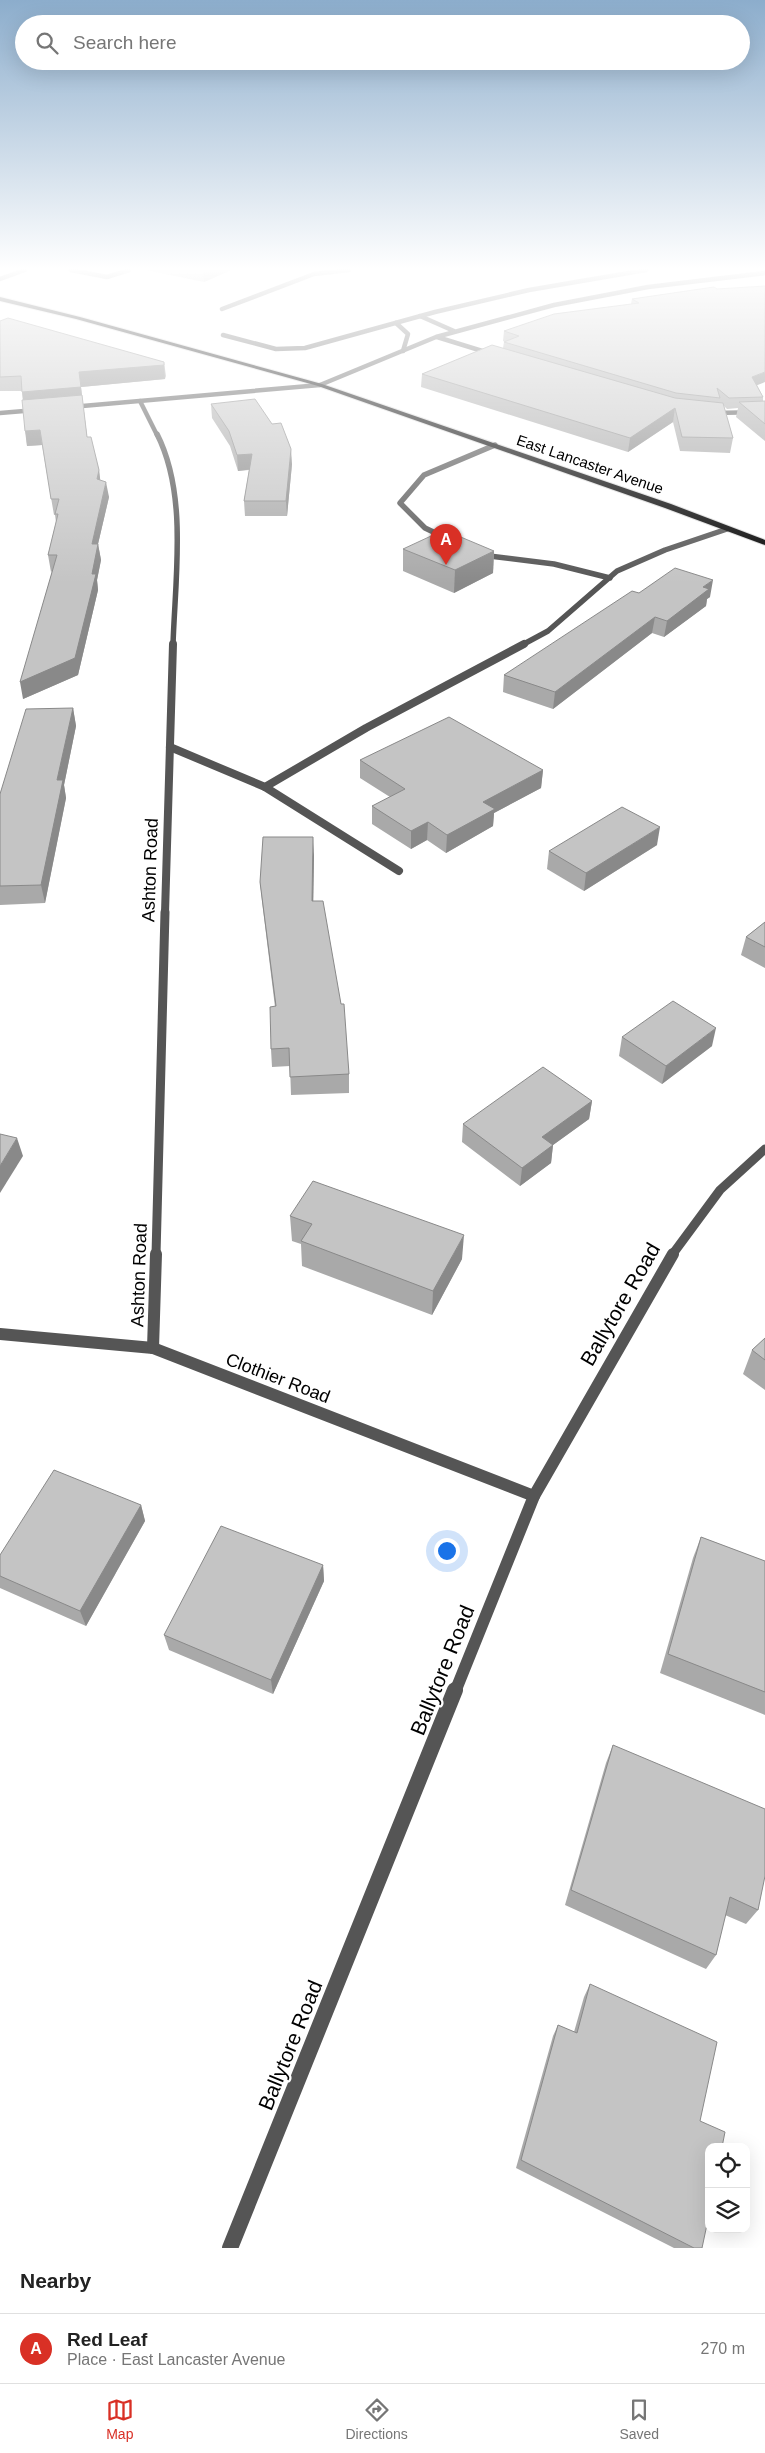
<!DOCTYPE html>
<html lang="en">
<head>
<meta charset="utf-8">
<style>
	:root { --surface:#fff; --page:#f6f6f6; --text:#222; --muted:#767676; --line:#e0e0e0; --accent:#d93025 }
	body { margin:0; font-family:Helvetica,sans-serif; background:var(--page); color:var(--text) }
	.controls { position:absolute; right:15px; bottom:15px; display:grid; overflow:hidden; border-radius:10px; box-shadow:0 5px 20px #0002 }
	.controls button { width:45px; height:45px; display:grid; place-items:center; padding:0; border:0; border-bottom:1px solid var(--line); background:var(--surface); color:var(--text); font:25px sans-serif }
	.you { position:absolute; left:446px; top:1550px; width:18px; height:18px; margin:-12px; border:4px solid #fff; border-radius:50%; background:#1a73e8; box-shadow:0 0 0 8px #1a73e833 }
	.badge { display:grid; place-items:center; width:32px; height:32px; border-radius:50%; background:var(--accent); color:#fff; font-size:16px; font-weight:700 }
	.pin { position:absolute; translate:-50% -41px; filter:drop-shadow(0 1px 2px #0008) }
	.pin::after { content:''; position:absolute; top:26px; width:18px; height:15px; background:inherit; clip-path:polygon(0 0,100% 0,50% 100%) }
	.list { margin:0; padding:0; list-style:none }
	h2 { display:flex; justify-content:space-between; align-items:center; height:65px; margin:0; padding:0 20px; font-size:21px }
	h2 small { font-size:16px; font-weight:400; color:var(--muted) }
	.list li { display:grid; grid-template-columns:32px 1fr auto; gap:15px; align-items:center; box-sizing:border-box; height:70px; padding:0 20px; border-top:1px solid var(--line) }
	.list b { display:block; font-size:19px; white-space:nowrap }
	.list p { margin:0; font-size:16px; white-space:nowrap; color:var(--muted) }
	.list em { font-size:16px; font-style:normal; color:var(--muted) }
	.icon { flex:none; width:28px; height:28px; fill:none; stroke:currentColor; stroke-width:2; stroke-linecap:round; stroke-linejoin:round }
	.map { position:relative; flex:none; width:765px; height:2248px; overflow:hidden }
	.search { position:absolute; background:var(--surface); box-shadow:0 5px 20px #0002; left:15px; right:15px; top:15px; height:55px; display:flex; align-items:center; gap:12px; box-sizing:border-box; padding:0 18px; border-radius:28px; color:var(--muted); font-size:19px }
	.sheet { height:135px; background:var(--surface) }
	nav { display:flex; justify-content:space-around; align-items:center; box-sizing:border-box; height:70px; border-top:1px solid var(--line); background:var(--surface); font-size:14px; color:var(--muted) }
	nav a { display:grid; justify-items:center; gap:2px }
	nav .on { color:var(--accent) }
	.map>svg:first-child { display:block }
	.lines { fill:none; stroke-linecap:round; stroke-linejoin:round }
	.trunk-casing { stroke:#dbdbdb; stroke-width:2 }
	.service-far2 { stroke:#555; stroke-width:4.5 }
	.service-far1 { stroke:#555; stroke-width:5.5 }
	.service { stroke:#555; stroke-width:8 }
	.minor-far5 { stroke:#555; stroke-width:4.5 }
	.minor-far4 { stroke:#555; stroke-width:5.5 }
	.minor-far3 { stroke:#555; stroke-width:8 }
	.minor-far2 { stroke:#555; stroke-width:9 }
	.minor-far1 { stroke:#555; stroke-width:12 }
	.minor { stroke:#555; stroke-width:16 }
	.trunk { fill:#000; fill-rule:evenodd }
	.wall { fill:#a9a9a9 }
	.shaded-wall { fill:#898989 }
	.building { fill:#c4c4c4; stroke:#898989 }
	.labels { text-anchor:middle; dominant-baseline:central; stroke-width:4.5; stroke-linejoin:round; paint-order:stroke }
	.far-street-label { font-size:15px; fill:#000; stroke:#fff }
	.street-label { font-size:18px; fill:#000; stroke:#fff }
	.near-street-label { font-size:21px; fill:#000; stroke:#fff }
</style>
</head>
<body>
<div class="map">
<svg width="765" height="2248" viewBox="0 0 765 2248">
	<rect width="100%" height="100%" fill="#fff"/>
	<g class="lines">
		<!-- trunk casing -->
		<g class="trunk-casing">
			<path id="trunk" d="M0 297 80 317 322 384 671 504 765 540V545L665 508 318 386 76 319 0 301Z"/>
		</g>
		<!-- service-far2 -->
		<g class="service-far2">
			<path d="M71 270 107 277 129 270"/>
			<path d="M0 279 25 270"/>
			<path d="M222 309 314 274 349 270"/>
			<path d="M420 316 454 331"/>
			<path d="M396 323 408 334 403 351"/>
			<path d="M223 335 276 349 305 348 435 312 529 290 646 270"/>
		</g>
		<!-- service-far1 -->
		<g class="service-far1">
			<path d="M448 539 425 528 400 503 424 475 495 445"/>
			<path d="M481 555 554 564 610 578"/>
			<path d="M522 645 548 631 617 571 665 550 727 529"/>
		</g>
		<!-- service -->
		<g class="service">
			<path d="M170 747 265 787 366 728 524 644"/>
			<path d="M265 787 399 871"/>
		</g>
		<!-- minor-far5 -->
		<g class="minor-far5">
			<path d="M437 337 492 354"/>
			<path d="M140 401 157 435"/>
			<path d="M71 407 320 385 436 337 554 305 648 287 765 273"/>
			<path d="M0 413 36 410"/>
			<path d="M714 413 765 412"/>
		</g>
		<!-- minor-far4 -->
		<path class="minor-far4" d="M157 434C188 495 175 578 173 645"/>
		<!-- minor-far3 -->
		<path class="minor-far3" d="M165 913 173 644"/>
		<!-- minor-far2 -->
		<g class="minor-far2">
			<path d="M156 1255 165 912"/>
			<path d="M672 1255 720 1190 765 1149"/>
		</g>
		<!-- minor-far1 -->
		<g class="minor-far1">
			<path d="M0 1334 153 1348 534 1496"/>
			<path d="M153 1348 156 1254"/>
			<path d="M455 1692 534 1496 673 1254"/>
		</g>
		<!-- minor -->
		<path class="minor" d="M230 2248 455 1690"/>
		<!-- trunk -->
		<use href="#trunk" class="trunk"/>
	</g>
	<!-- wall -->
	<g class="wall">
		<path d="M146 270H231L204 282Z"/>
		<path d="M714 287 757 385 763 397V402L765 401V441L736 417 738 408 727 409 723 405 733 438 730 453 680 451 673 422 628 452 421 387 422 374 503 348 504 342H505L503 341 504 331 631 304 632 299Z"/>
		<path d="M0 321 164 362 166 376 165 379 81 387 87 437 99 470 100 480 109 497 98 544 101 560 97 580 98 590 78 675 23 699 52 571 51 572 48 555 56 522 55 515H54L42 445 27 446 22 391H0Z"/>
		<path d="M211 404 292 464 287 516H245L244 501 249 470 238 471 230 446 212 418Z"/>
		<path d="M403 549 494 551 493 573 454 593 403 571Z"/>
		<path d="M639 593 710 597 707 599 706 606 664 637 652 633 553 709 503 692 504 675Z"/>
		<path d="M73 708 76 726 64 785 66 798 45 903 0 905V794Z"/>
		<path d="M360 760 543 770 541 788 494 813 493 826 446 853 427 840 411 849 372 824V806L390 797 360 778Z"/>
		<path d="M657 845 584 891 547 869 549 851Z"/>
		<path d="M314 855 313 901 349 1074V1093L291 1095 290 1066 272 1067 271 1049 275 1007 262 901 260 882Z"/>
		<path d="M765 922V968L741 955 746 937Z"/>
		<path d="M622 1037 712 1046 662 1084 619 1056Z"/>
		<path d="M592 1101 589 1119 553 1145 551 1163 520 1186 462 1142 463 1124Z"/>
		<path d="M290 1216 462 1259 432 1315 302 1266 301 1244 292 1241Z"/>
		<path d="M765 1338V1390L743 1374 752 1350Z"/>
		<path d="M141 1505 145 1521 86 1626 0 1588V1555Z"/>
		<path d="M701 1537 765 1561V1715L660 1673 693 1558Z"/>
		<path d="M323 1565 324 1581 273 1694 169 1650 164 1635Z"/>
		<path d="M613 1745 758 1910 746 1924 725 1915 716 1955 706 1969 565 1905 606 1763Z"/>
		<path d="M590 1984 700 2121 702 2248H674L516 2168 553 2036 558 2025 574 2032 584 1997Z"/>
	</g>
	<!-- shaded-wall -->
	<g class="shaded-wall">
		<path d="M203 270H231L204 282Z"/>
		<path d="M164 362 165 379 81 387 89 452 24 407 22 392 79 372Z"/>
		<path d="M765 372V382L750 388 752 377Z"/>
		<path d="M675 408 673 422 628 452 630 438Z"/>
		<path d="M40 430 42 445 27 446 25 431Z"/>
		<path d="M291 449 292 464 287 516 286 501Z"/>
		<path d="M252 454 253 469 238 471 237 455Z"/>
		<path d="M99 470 101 486 97 479Z"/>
		<path d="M106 482 109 497 98 544 101 560 97 580 98 590 78 675 23 699 20 682 92 574V544Z"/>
		<path d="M494 551 493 573 454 593 455 570Z"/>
		<path d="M713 580 710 597 707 599 706 606 664 637 667 621 703 587Z"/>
		<path d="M655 617 652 633 553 709 555 692Z"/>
		<path d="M73 708 76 726 64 785 66 798 45 903 41 885 57 780Z"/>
		<path d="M543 770 541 788 494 813 493 826 446 853 447 835 483 802Z"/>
		<path d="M428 822 427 840 411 849V831Z"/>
		<path d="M660 827 657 845 584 891 586 873Z"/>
		<path d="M313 837 314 855 313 920 312 901Z"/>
		<path d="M716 1028 712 1046 662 1084 666 1066Z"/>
		<path d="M592 1101 589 1119 553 1145 551 1163 520 1186 522 1168 542 1137Z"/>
		<path d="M17 1138 23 1156 0 1193V1166Z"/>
		<path d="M464 1235 462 1259 432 1315 433 1291Z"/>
		<path d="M141 1505 145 1521 86 1626 80 1611Z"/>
		<path d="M323 1565 324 1581 273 1694 271 1680Z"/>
	</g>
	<!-- building -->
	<g class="building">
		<path d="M765 286V372L752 377 763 397 729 398 717 388 720 398 676 393 504 342 519 336 504 331 554 314 639 303 632 299 714 287 717 289Z"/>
		<path d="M8 318 164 362V365L79 372 81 387 22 392 21 376 0 377V321Z"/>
		<path d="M492 345 675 398 723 403 733 438 682 437 675 408 630 438 422 374Z"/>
		<path d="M82 395 87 437H91L99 470 97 479 106 482 92 544H98L92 574H96L75 658 20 682 57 555H48L58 514H55L59 499H51L40 430 25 431 22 400Z"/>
		<path d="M255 399 272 424 281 423 291 449 286 501H244L252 454 237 455 229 431 211 404Z"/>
		<path d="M765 401V424L739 402Z"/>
		<path d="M444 530 494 551 455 570 403 549Z"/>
		<path d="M675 568 713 580 703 587 709 589 667 621 655 617 555 692 504 675 632 591 639 593Z"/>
		<path d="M73 708 57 780H63L41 885 0 886V794L26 709Z"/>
		<path d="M449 717 543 770 483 802 495 809 447 835 428 822 411 831 372 806 405 789 360 760Z"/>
		<path d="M622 807 660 827 586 873 549 851Z"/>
		<path d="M263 837H313L312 901H323L341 1004H344L349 1074 290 1077 289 1048 271 1049 270 1007 276 1006 260 882Z"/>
		<path d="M765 922V947L746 937Z"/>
		<path d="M673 1001 716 1028 666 1066 622 1037Z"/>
		<path d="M543 1067 592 1101 542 1137 553 1145 522 1168 463 1124Z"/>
		<path d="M0 1134 17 1138 0 1166Z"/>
		<path d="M313 1181 464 1235 433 1291 301 1241 312 1224 290 1216Z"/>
		<path d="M765 1338V1360L752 1350Z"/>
		<path d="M54 1470 141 1505 80 1611 0 1576V1555Z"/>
		<path d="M221 1526 323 1565 271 1680 164 1635Z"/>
		<path d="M701 1537 765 1561V1692L668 1654Z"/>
		<path d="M613 1745 765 1809V1876L758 1910 730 1897 716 1955 571 1890Z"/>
		<path d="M590 1984 717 2042 700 2121 725 2132 722 2147H709V2215L702 2248H694L521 2160 558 2025 577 2033Z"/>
	</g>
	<!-- sky -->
	<linearGradient id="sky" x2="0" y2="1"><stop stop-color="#8cadcc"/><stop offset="0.46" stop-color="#fff"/><stop offset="1" stop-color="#fff" stop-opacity="0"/></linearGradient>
	<rect width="765" height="584" fill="url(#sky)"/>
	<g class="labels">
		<!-- far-street labels -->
		<g class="far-street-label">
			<text transform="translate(590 464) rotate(19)">East Lancaster Avenue</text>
		</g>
		<!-- street labels -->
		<g class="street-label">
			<text transform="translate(150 870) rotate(-88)">Ashton Road</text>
			<text transform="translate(139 1275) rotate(-88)">Ashton Road</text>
			<text transform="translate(278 1378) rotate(21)">Clothier Road</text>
		</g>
		<!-- near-street labels -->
		<g class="near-street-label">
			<text transform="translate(620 1304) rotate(-60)">Ballytore Road</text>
			<text transform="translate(442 1670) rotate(-68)">Ballytore Road</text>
			<text transform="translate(290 2045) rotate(-68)">Ballytore Road</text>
		</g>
	</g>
</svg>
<div class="controls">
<button><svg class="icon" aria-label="locate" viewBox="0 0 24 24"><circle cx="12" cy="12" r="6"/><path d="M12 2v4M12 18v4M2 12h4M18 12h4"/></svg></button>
<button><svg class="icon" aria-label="layers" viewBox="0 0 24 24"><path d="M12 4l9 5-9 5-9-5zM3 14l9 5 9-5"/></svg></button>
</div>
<div class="you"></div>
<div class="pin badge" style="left:446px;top:565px">A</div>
<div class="search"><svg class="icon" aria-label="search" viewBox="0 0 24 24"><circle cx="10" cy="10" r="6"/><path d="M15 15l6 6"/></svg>Search here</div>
</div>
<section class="sheet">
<h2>Nearby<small></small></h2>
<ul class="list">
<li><span class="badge">A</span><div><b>Red Leaf</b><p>Place · East Lancaster Avenue</p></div><em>270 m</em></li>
</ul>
</section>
<nav>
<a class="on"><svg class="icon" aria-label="map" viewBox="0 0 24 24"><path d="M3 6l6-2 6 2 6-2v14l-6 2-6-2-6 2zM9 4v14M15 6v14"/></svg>Map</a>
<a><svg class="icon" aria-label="directions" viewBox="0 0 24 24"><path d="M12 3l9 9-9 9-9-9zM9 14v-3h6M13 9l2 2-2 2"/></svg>Directions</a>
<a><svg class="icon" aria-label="saved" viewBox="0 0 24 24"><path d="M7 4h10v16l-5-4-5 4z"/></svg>Saved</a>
</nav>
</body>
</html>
